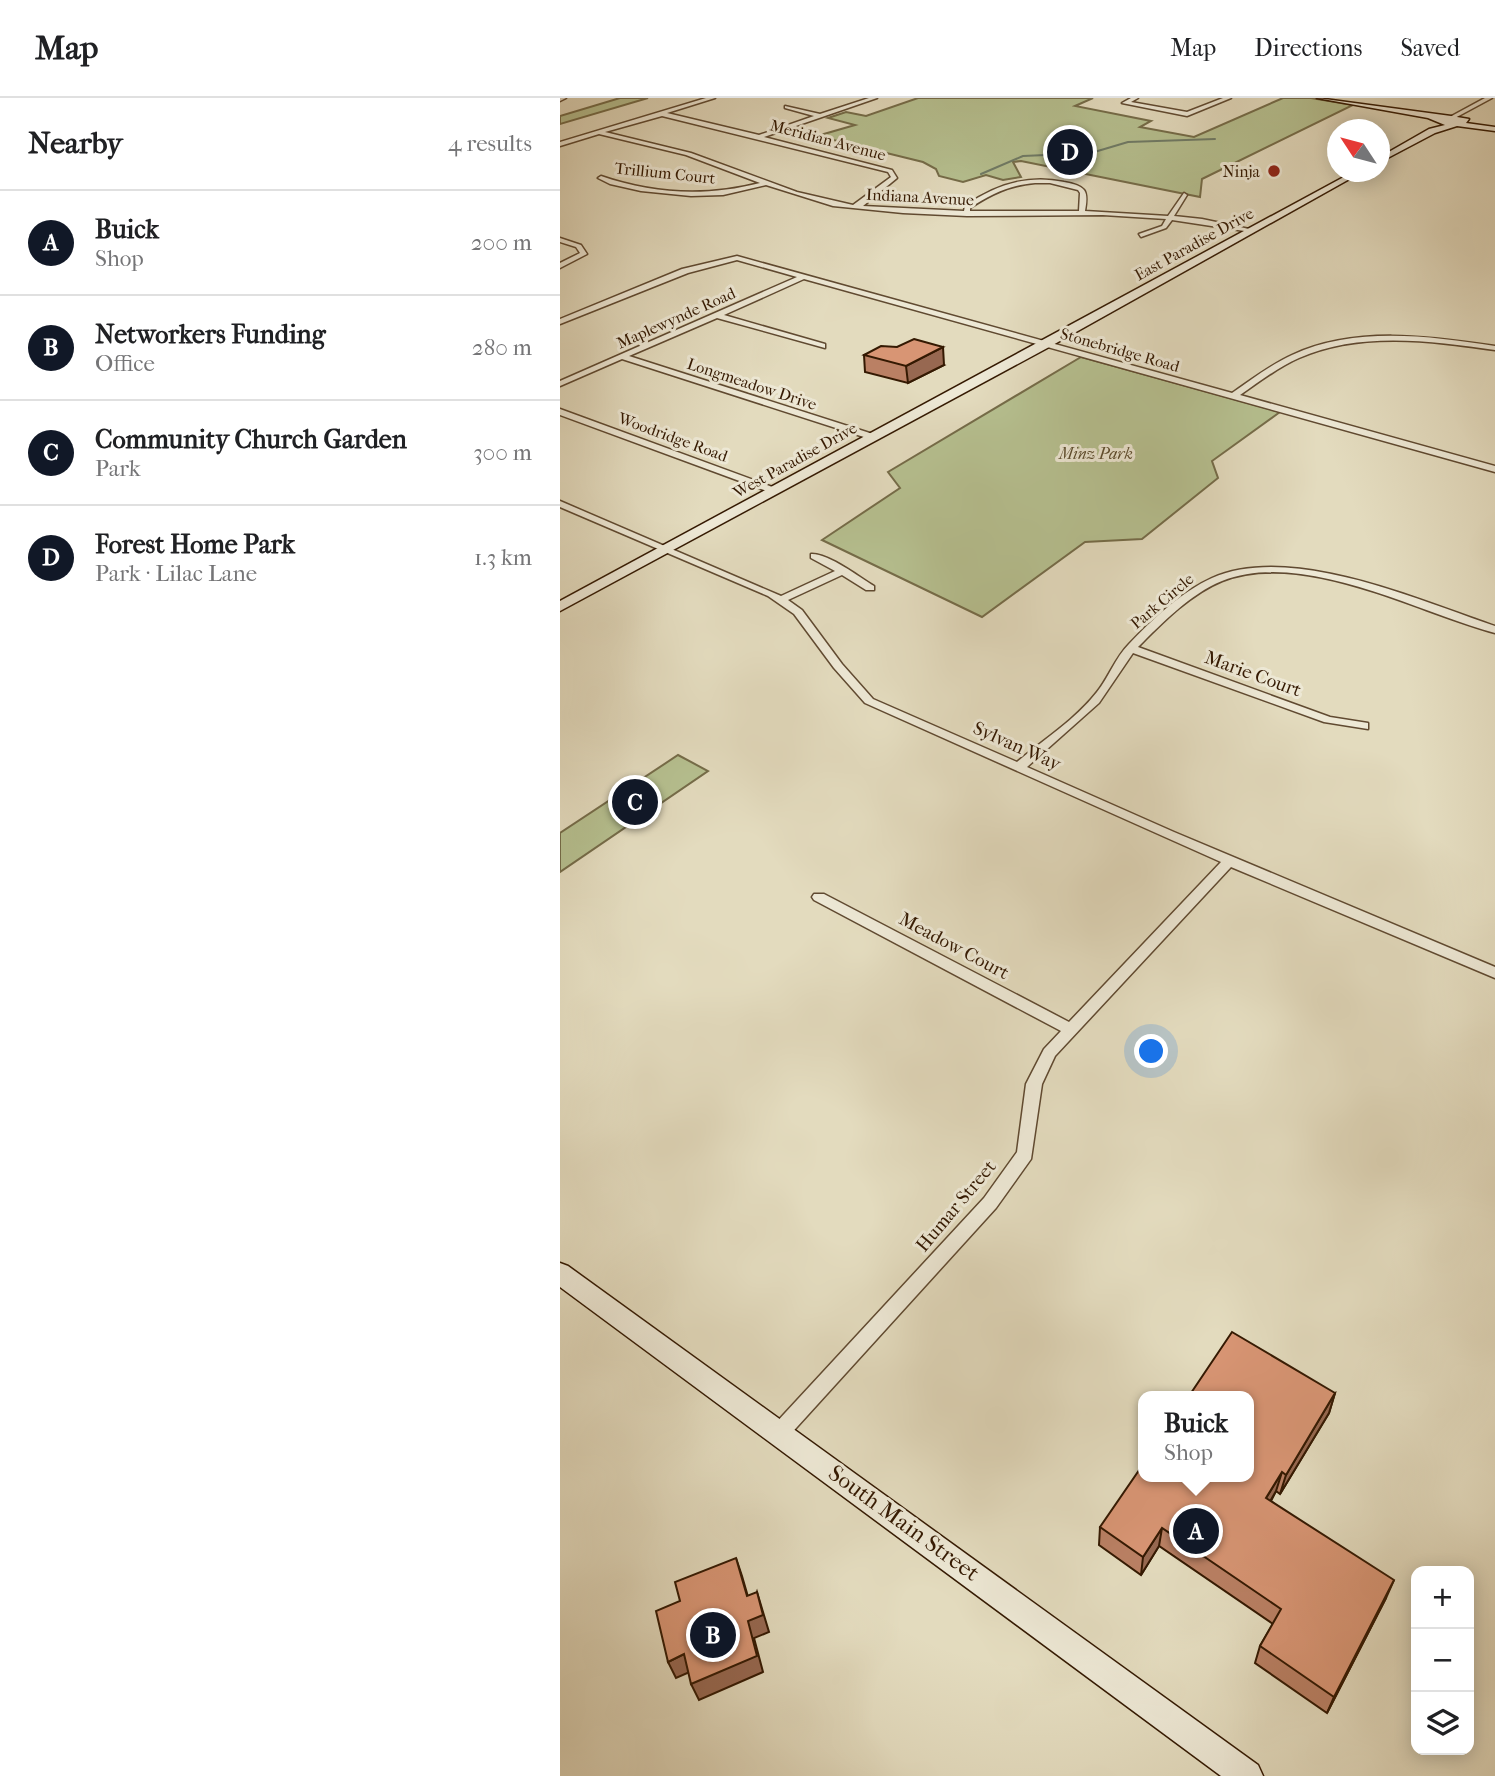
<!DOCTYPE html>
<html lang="en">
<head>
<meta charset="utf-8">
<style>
	:root { --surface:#fff; --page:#f6f6f6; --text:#202124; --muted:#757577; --line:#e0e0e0; --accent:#111827 }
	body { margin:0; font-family:"IM FELL French Canon",serif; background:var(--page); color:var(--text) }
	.controls { position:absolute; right:21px; bottom:21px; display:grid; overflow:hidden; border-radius:14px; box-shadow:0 4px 18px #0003 }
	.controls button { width:63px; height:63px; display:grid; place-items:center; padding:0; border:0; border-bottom:2px solid var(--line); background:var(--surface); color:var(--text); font:35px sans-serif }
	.compass { position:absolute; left:767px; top:21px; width:63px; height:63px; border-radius:50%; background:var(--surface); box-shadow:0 4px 18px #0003; rotate:306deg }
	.you { position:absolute; left:592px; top:954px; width:24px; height:24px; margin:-18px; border:5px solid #fff; border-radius:50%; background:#1a73e8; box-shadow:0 0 0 10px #1a73e833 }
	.badge { display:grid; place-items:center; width:46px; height:46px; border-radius:50%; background:var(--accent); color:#fff; font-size:23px; font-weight:700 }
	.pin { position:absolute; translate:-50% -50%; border:4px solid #fff; box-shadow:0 2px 7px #0006 }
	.popup { position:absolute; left:578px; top:1293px; width:116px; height:91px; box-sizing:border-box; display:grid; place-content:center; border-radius:14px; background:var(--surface); filter:drop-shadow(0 2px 5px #0005); font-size:23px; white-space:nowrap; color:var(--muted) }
	.popup b { font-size:26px; color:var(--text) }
	.popup::after { content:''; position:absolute; left:50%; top:100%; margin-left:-14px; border:14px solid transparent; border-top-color:var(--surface) }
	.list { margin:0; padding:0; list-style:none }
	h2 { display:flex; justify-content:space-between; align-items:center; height:91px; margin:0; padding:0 28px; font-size:30px }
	h2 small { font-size:23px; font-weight:400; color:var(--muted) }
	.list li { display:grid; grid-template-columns:46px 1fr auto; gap:21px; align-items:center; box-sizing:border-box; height:105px; padding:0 28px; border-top:2px solid var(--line) }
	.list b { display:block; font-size:26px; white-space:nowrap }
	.list p { margin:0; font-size:23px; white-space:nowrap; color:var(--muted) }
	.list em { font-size:23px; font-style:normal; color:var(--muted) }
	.icon { flex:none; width:38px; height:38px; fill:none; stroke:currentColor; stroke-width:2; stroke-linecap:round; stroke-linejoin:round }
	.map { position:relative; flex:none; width:935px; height:1678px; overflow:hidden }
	header { display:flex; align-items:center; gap:42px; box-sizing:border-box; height:98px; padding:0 35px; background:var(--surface); border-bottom:2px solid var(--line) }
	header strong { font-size:33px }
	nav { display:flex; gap:38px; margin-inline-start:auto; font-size:24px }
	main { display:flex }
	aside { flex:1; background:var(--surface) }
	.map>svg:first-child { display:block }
	.green { fill:#b6c090; stroke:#756c49; stroke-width:2 }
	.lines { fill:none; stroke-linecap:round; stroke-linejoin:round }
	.stream { stroke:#6f7b67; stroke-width:2 }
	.street-casing { stroke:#604a31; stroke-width:3 }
	.secondary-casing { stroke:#341902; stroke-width:3 }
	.street { fill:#ede8d5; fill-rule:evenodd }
	.secondary { fill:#ede8d5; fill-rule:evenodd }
	.wall { fill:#ba8064; stroke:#341902; stroke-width:2 }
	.shaded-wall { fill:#976851; stroke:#341902; stroke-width:2 }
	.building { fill:#d89574; stroke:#341902; stroke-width:2 }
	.poi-dot { fill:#8f2418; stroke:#ede8d5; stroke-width:2.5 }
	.labels { text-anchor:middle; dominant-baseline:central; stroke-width:6; stroke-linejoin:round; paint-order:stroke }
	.far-street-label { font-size:16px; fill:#341902; stroke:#ede8d5 }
	.far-poi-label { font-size:16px; fill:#341902; stroke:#ede8d5; text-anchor:end }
	.far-park-label { font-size:16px; font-style:italic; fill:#5b4b2d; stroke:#ede8d5 }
	.street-label { font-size:19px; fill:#341902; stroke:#ede8d5 }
	.near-street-label { font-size:23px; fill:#341902; stroke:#ede8d5 }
</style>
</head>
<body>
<header>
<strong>Map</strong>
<nav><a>Map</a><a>Directions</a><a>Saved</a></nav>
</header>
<main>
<aside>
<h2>Nearby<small>4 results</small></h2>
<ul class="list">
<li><span class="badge">A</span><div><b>Buick</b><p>Shop</p></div><em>200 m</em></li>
<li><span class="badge">B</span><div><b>Networkers Funding</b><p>Office</p></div><em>280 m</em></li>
<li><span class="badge">C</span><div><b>Community Church Garden</b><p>Park</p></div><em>300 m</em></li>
<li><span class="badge">D</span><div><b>Forest Home Park</b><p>Park · Lilac Lane</p></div><em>1.3 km</em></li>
</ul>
</aside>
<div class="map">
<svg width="935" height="1678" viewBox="0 0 935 1678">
	<rect width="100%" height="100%" fill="#e3dbbe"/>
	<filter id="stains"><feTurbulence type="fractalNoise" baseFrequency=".00286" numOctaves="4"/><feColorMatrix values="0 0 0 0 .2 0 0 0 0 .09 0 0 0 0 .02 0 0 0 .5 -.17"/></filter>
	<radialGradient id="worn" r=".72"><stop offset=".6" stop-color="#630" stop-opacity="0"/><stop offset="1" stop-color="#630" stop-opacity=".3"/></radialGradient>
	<!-- green -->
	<g class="green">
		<path d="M60 0H88L0 26V18Z"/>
		<path d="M358 0H533L515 8 591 23 580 29 634 39 723 0H751L793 7 642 81 640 99 461 63 453 64 461 79 443 82 426 77 403 84 379 78 376 71 363 64 257 38 295 27 268 20 286 14 306 18Z"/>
		<path d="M521 259 720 314 652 363 658 380 582 441 525 444 422 519 262 442 340 390 328 374Z"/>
		<path d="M118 657 148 673 0 774V735Z"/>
	</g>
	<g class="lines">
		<!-- stream -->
		<path class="stream" d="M421 76 463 58 531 55 568 44 655 41"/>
		<!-- street casing -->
		<g class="street-casing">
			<g id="street">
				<path d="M0 0H6L0 3Z"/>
				<path d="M146 0H155L107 15 199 37 254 18 225 10V8L260 16 309 0H317L204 39 332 72 337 80 303 108 404 113 405 108C435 87 467 76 504 84 510 85 520 87 524 92 528 97 526 107 525 113L608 118 624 95 627 97 614 118 642 121 694 132 691 134 612 122 606 130 581 139 579 136 602 128 606 121 543 117 407 118 343 115 273 108 206 87 163 97 131 98 81 93 50 86 38 80 41 78C93 96 146 99 200 85L126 57 39 36 0 48V44ZM102 18 328 74 331 79 293 107 237 94 131 55 45 34ZM475 85H490L518 92 520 95 519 113H410V110C431 96 450 87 475 85Z"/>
				<path d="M571 0H578L571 4 627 14 663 0H671L627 18 562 5Z"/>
				<path d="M925 0H932L893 21 888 20Z"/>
				<path d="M0 140 21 147 27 156 0 170V165L20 155 16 149 0 144Z"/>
				<path d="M177 158 672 295C691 282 710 267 732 257 795 228 868 238 935 248V252C871 243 800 233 739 260 718 269 699 284 680 297L935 368V374L244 181 164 217 265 246V250L157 220 69 258 316 337V341H310L62 261 0 288V283L237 179 177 162 128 175 0 226V221L122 171Z"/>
				<path d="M0 311 218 391 220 393 212 395 0 317Z"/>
				<path d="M0 403 221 498 275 473 251 460V456C268 455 299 479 314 488V492H306L282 477 228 502 242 512 282 566 313 601 457 664C483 642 515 622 537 594 549 579 555 560 569 546 593 521 621 494 652 480 731 445 858 502 935 528V535C856 514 743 451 662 483 630 496 602 525 578 549L770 619 808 625V631L764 624 573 555 539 605 467 669 614 734 935 869V880L671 769 495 958 482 986 471 1061 436 1110 227 1340 220 1343 213 1340 210 1334 213 1328 424 1100 457 1054 466 986 484 951 501 933 254 802 252 799 254 796H264L509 924 661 764 305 605 274 570 234 516 208 498 0 409Z"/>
			</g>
		</g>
		<!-- secondary casing -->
		<g class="secondary-casing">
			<g id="secondary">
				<path d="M757 0 891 18 909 21 906 25 935 29V33L897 28 875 35 820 64V59L869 31 885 27 868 20Z"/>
				<path d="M793 74H802L491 248 0 513V503Z"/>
				<path d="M0 1165 8 1168 698 1667 703 1678H661L0 1189Z"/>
			</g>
		</g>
		<!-- street -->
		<use href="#street" class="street"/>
		<!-- secondary -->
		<use href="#secondary" class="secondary"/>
	</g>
	<!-- wall -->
	<g class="wall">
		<path d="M337 249 384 267 348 285 305 274 304 257Z"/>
		<path d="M775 1295 769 1315 720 1396 716 1393 711 1403 826 1500 767 1615 695 1565 700 1548 713 1526 599 1448 581 1477 539 1447 540 1429Z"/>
	</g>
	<!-- shaded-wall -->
	<g class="shaded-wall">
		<path d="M383 249 384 267 348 285 346 268Z"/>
		<path d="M775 1295 769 1315 720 1396 726 1377Z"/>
		<path d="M722 1374 716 1393 701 1419 706 1400Z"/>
		<path d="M602 1430 599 1448 581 1477 583 1459Z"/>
		<path d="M176 1460 182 1478 193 1516 187 1498Z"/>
		<path d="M834 1482 826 1500 767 1615 774 1599Z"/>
		<path d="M197 1494 209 1534 194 1540 203 1574 139 1602 131 1586 188 1523Z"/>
		<path d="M124 1556 132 1573 116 1580 108 1564Z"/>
	</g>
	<!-- building -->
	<g class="building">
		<path d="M354 241 383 249 346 268 304 257 321 248 337 249Z"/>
		<path d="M672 1234 775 1295 726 1377 722 1374 706 1400 834 1482 774 1599 700 1548 721 1511 602 1430 583 1459 540 1429 584 1365V1379H689V1298H629Z"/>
		<path d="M176 1460 187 1498 197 1494 203 1517 188 1523 197 1558 131 1586 124 1556 108 1564 96 1513 120 1503 115 1484Z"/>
	</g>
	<!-- markers -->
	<circle class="poi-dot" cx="714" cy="73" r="7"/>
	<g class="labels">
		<!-- far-street labels -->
		<g class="far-street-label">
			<text transform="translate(268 42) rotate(15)">Meridian Avenue</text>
			<text transform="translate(105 75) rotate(6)">Trillium Court</text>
			<text transform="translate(360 99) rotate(3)">Indiana Avenue</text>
			<text transform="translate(634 146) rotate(-29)">East Paradise Drive</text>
			<text transform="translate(116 220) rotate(-24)">Maplewynde Road</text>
			<text transform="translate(560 252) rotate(16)">Stonebridge Road</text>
			<text transform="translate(192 286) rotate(18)">Longmeadow Drive</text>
			<text transform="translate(113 339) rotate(20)">Woodridge Road</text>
			<text transform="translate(235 362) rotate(-29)">West Paradise Drive</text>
			<text transform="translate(602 503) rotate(-40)">Park Circle</text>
		</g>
		<!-- far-poi labels -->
		<g class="far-poi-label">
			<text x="700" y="73">Ninja</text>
		</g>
		<!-- far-park labels -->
		<g class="far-park-label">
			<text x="536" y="355">Minz Park</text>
		</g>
		<!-- street labels -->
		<g class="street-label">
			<text transform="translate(693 576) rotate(20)">Marie Court</text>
			<text transform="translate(457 648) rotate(24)">Sylvan Way</text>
			<text transform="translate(394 848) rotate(28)">Meadow Court</text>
			<text transform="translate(396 1108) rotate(-50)">Humar Street</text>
		</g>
		<!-- near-street labels -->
		<g class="near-street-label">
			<text transform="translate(344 1425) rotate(36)">South Main Street</text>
		</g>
	</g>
	<rect width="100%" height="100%" filter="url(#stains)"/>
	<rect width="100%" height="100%" fill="url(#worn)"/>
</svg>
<div class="controls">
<button>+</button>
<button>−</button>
<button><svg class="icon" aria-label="layers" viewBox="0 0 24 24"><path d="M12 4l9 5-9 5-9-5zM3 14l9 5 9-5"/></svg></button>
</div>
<svg class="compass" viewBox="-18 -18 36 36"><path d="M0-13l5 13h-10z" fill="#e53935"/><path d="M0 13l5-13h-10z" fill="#757577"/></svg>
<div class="you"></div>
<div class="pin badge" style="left:636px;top:1433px">A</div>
<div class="popup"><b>Buick</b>Shop</div>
<div class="pin badge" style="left:153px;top:1537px">B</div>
<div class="pin badge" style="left:75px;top:704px">C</div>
<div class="pin badge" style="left:510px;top:54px">D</div>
</div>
</main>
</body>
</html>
